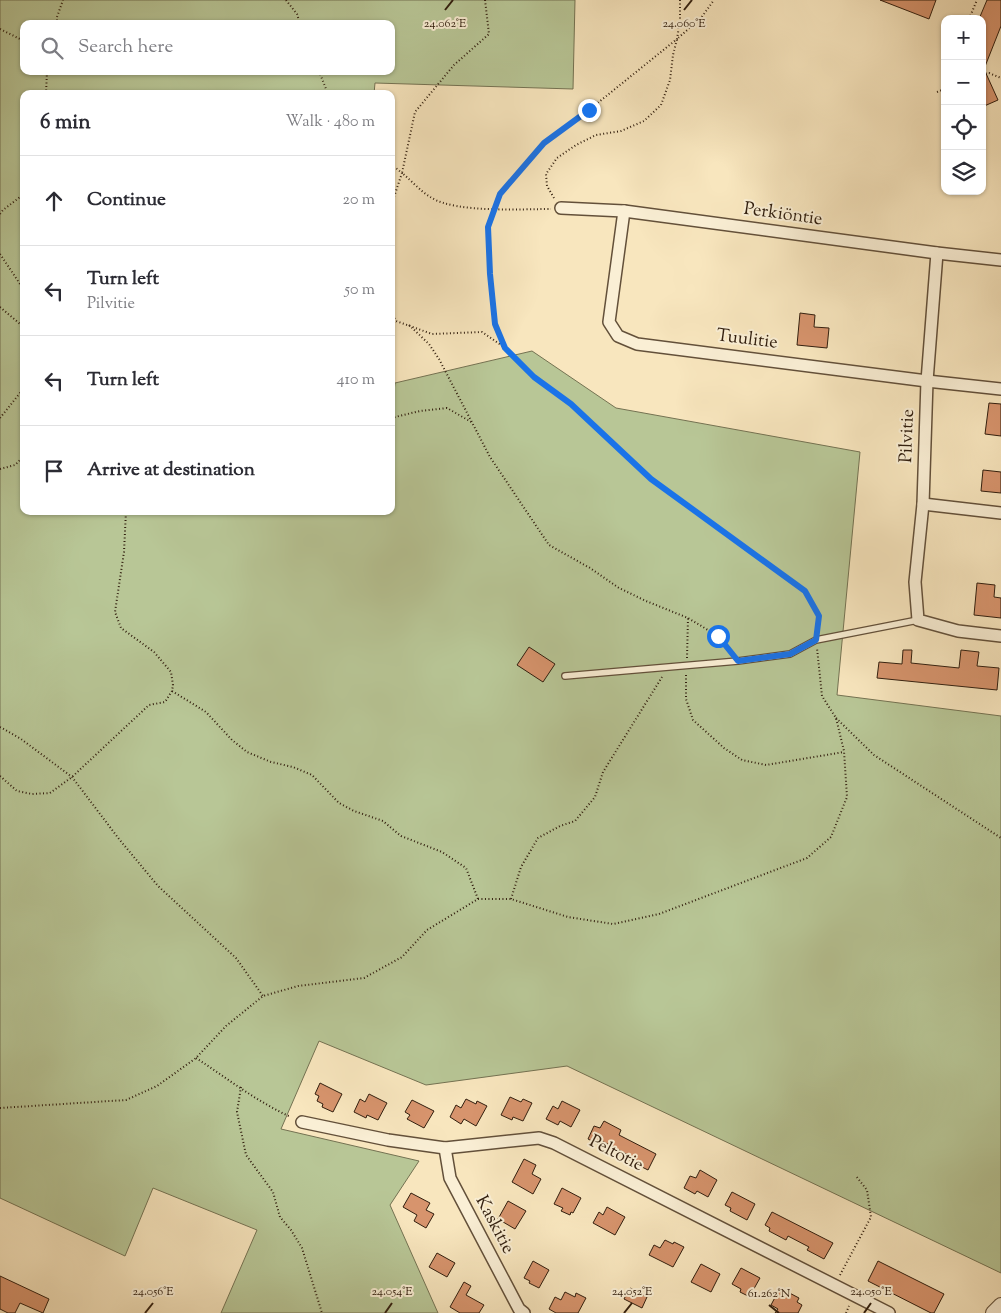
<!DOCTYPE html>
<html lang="en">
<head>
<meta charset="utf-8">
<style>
	:root { --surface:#fff; --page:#f2f2f3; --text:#2b2b33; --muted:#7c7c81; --line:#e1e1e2 }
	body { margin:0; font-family:"Sorts Mill Goudy",serif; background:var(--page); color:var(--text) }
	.controls { position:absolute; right:15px; top:15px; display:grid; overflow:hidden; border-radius:10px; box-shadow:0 1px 4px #0004 }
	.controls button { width:45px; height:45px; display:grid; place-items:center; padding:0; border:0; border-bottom:1px solid var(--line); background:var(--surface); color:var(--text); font:25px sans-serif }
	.stop { position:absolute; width:15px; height:15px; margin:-11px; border:4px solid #1a73e8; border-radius:50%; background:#fff }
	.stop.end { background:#1a73e8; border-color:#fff; box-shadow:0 1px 5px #0008 }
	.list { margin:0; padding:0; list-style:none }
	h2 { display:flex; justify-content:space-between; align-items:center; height:65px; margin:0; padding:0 20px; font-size:21px }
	h2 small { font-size:16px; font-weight:400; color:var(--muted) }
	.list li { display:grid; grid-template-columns:32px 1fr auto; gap:15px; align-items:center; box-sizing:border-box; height:90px; padding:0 20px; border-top:1px solid var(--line) }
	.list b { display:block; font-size:19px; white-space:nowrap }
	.list p { margin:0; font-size:16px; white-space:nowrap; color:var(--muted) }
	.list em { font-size:16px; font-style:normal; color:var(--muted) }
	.icon { flex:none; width:28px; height:28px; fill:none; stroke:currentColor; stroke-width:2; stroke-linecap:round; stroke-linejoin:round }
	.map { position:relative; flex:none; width:1001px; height:1313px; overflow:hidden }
	.search { position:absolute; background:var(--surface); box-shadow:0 1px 4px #0004; left:20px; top:20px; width:375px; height:55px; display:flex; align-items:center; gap:12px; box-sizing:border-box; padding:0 18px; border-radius:10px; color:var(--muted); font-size:19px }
	.panel { position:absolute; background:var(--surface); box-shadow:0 1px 4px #0004; left:20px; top:90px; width:375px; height:425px; border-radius:10px }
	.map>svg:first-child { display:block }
	.green { fill:#b8c696; stroke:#747252; fill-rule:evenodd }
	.building { fill:#d7946d; stroke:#311e0e }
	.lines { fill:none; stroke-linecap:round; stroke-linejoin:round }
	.service-casing { stroke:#63503a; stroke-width:8 }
	.minor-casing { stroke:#63503a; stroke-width:14 }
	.tertiary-casing { stroke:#63503a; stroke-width:16 }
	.path { stroke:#311e0e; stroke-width:2; stroke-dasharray:1 2.5; stroke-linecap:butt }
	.service { stroke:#faefd5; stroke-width:5.5 }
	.minor { stroke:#faefd5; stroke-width:11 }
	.tertiary { stroke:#faefd5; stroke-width:14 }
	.route { stroke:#1a73e8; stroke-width:6 }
	.ticks { fill:none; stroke:#311e0e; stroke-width:2 }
	.labels { text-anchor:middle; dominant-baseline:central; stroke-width:4; stroke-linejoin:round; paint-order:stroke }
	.street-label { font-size:18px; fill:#311e0e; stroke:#faefd5 }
	.ticks-label { font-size:12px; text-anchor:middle; fill:#311e0e; stroke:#faefd5; stroke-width:4; stroke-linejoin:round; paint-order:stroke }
</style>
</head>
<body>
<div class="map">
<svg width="1001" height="1313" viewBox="0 0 1001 1313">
	<rect width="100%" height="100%" fill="#f8e6be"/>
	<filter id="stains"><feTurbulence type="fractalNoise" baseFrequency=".004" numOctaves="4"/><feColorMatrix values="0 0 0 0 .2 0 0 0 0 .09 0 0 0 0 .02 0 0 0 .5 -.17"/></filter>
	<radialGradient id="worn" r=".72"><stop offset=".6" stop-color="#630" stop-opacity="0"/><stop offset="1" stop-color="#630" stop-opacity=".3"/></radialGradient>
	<!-- green -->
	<path class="green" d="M0 0H575L573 89 375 83 374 94H24V511H391V416L395 383 532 351 616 408 860 452 837 695 1001 716V1273L567 1066 426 1085 319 1041 281 1129 419 1161 390 1205 438 1313H221L257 1230 153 1188 125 1256 0 1198ZM24 24H391V71H24Z"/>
	<!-- building -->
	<g class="building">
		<path d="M880 0H936L929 19Z"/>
		<path d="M987 0H1001V26L984 69 998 100 982 107V19H979Z"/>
		<path d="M800 313 815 315 814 327 829 328 827 348 797 345Z"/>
		<path d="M989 403 1001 404V436L985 434Z"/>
		<path d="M983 470 1001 472V493L981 491Z"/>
		<path d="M977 583 995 585 994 597 1001 598V618L974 615Z"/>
		<path d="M529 647 555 664 543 682 517 665Z"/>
		<path d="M903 650H912L911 663 959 668 961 650 979 652 977 666 999 668 997 690 877 678 879 662 902 664Z"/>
		<path d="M320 1083 342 1094 333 1112 322 1107 323 1104 317 1101 319 1096 315 1094Z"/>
		<path d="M369 1094 387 1103 378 1120 367 1115 366 1118 354 1112 360 1099 365 1102Z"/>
		<path d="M510 1097 521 1102 523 1099 532 1103 523 1121 513 1117 512 1120 501 1115Z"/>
		<path d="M466 1099 476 1104 477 1101 487 1106 476 1126 464 1119 461 1124 450 1117 456 1105 461 1108Z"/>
		<path d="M412 1100 434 1111 424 1128 407 1119 410 1115 405 1112Z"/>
		<path d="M562 1101 580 1110 571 1127 560 1121 558 1125 546 1119 553 1106 558 1109Z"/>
		<path d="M604 1121 621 1130 619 1135 656 1154 648 1170 630 1161 632 1157 602 1141 600 1145 588 1139 594 1126 600 1128Z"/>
		<path d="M524 1159 536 1165 532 1174 541 1179 533 1194 512 1182Z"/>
		<path d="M700 1170 717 1180 708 1197 697 1191 695 1194 684 1188 690 1176 696 1178Z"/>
		<path d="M562 1188 581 1198 573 1213 571 1212 570 1215 561 1211 563 1208 554 1204Z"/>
		<path d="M732 1192 755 1204 747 1220 730 1211 731 1208 725 1205Z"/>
		<path d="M411 1193 430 1203 426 1210 434 1214 426 1228 414 1221 417 1215 403 1207Z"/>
		<path d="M508 1201 526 1211 515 1229 498 1219Z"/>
		<path d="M607 1207 625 1217 615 1235 593 1223 599 1212 603 1215Z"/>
		<path d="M772 1212 833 1243 824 1259 807 1250 809 1247 788 1236 786 1240 769 1231 770 1228 765 1225Z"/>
		<path d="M665 1240 673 1244 674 1242 684 1247 673 1267 649 1255 654 1245 660 1248Z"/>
		<path d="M437 1253 455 1263 447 1277 429 1267Z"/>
		<path d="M533 1261 549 1270 539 1288 529 1283 530 1281 524 1278Z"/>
		<path d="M878 1261 944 1294 934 1313H931L868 1281Z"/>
		<path d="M701 1264 720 1274 711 1292 691 1282Z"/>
		<path d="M741 1268 760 1278 751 1294 750 1293 748 1296 740 1292 741 1289 732 1284Z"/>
		<path d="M0 1276 49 1299 43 1313 20 1303 15 1313H8L0 1309Z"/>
		<path d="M464 1282 471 1286 466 1295 484 1305 479 1313H460L450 1307Z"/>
		<path d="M630 1288 647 1297 642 1308 624 1299Z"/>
		<path d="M780 1288 799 1298 797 1302 802 1305 798 1313H775L778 1309 771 1305Z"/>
		<path d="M565 1292 575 1297 576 1293 586 1298 578 1313H556L549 1309 555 1297 561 1300Z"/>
	</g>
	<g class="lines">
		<!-- service casing -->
		<g class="service-casing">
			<path id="service" d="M565 676 738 661 790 654 816 640 918 620"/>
		</g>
		<!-- minor casing -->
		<g class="minor-casing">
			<g id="minor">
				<path d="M561 208 624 211 937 253 1001 260"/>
				<path d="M624 211 609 322 618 336 637 344 927 381 1001 389"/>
				<path d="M937 253 927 381 923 504 915 582 918 620 958 631 1001 636"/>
				<path d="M923 504 1001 513"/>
				<path d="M302 1122 388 1140 445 1148 539 1138 554 1143 889 1313"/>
				<path d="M445 1148 450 1178 519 1309 524 1313"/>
			</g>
		</g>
		<!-- tertiary casing -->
		<g class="tertiary-casing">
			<path id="tertiary" d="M993 1313 1001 1305"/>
		</g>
		<!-- path -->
		<g class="path">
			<path d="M286 0 297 14 300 24"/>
			<path d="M485 0 489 34 454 65 415 112 402 173C412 181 421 192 432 198 456 213 522 209 551 209"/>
			<path d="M680 0V20L677 39 589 110 545 143 500 194 488 227 490 274 495 324 505 347 534 377 571 404 651 479 805 591 819 616 817 631"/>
			<path d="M969 19 977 0"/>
			<path d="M57 24V17L63 0"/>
			<path d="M0 29 24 41"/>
			<path d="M319 71 328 94"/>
			<path d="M982 74 989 73 1001 78"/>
			<path d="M937 92 945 89"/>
			<path d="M46 94 47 71"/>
			<path d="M391 164 402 173 391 206"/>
			<path d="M554 198 547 186 546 174 557 158 576 145 596 135 621 131 644 121 661 105 670 80 673 55 677 39 701 18 714 0"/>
			<path d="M0 214 3 210 24 194"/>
			<path d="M0 254 24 290"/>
			<path d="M391 282V296"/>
			<path d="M0 307 20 324 24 333"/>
			<path d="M391 312 396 321 432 334 482 332 504 347"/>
			<path d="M391 324 396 321"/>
			<path d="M409 325 429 344 439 359 490 457 549 545 590 568 619 588 646 601 688 618 718 636 732 653"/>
			<path d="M0 418 24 388"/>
			<path d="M391 418 420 411 447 408 473 423"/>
			<path d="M0 469 15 465 24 456"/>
			<path d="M687 658 688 618"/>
			<path d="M686 675V699L693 720 724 748 742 760 766 765 844 752"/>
			<path d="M172 691 206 712 232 740 247 752 271 762 293 767 312 775 339 803 354 811 383 821 401 836 442 852 466 868 478 899"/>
			<path d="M836 718 874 755 1001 838"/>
			<path d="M0 727 21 739 72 777 119 839 158 886 236 958 263 996"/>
			<path d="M0 776 17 791 32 794 50 793 72 777 149 705 165 702 172 691 173 685 171 672 154 652 121 628 115 612 124 552 126 511"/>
			<path d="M511 899 521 867 538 838 560 826 575 821 595 797 603 772 662 677"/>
			<path d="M196 1058C227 1078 257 1102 291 1117"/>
			<path d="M241 1087 237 1112 246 1155 273 1192 280 1217 291 1230 302 1248 322 1313"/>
			<path d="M0 1108 126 1100 157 1086 196 1058 226 1026 263 996 298 986 364 978 402 957 427 930 478 899H511L568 917 613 924 659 914 807 858 831 837 847 797 844 751 836 718 822 696 817 648"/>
			<path d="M840 1275 871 1217 867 1190 856 1176"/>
			<path d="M846 1313 849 1306"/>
		</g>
		<!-- service -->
		<use href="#service" class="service"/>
		<!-- minor -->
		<use href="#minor" class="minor"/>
		<!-- tertiary -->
		<use href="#tertiary" class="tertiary"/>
	</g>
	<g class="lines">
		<!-- route -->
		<path class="route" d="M589 110 544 143 500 194 488 227 490 274 495 324 505 348 534 377 571 404 651 479 805 591 819 616 816 640 790 654 738 661 718 636"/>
	</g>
	<!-- ticks -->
	<path class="ticks" d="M445 10 453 0M684 10 692 0M769 1305 779 1313M145 1313 153 1303M385 1313 392 1303M624 1313 632 1303M864 1313 871 1303"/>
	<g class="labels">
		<!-- street labels -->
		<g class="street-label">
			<text transform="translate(783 215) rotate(8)">Perkiöntie</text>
			<text transform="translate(747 340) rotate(7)">Tuulitie</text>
			<text transform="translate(908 436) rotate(-88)">Pilvitie</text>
			<text transform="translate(616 1154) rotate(27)">Peltotie</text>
			<text transform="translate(494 1225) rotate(62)">Kaskitie</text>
		</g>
	</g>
	<g class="ticks-label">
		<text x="445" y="27">24.062°E</text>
		<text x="684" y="27">24.060°E</text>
		<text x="153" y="1295">24.056°E</text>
		<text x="392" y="1295">24.054°E</text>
		<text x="632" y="1295">24.052°E</text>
		<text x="871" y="1295">24.050°E</text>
		<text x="769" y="1297">61.262°N</text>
	</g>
	<rect width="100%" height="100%" filter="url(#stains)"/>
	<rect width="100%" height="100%" fill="url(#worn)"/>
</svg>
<div class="controls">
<button>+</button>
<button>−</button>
<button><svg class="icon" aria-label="locate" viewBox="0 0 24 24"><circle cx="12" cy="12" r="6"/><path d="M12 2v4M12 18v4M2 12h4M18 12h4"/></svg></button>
<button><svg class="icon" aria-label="layers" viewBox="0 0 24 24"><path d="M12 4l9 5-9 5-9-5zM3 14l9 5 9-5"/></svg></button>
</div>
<div class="stop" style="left:718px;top:636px"></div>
<div class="stop end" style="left:589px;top:110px"></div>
<div class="search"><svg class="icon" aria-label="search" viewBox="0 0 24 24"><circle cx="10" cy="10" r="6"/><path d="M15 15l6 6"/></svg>Search here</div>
<section class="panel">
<h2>6 min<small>Walk · 480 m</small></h2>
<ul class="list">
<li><svg class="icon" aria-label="ahead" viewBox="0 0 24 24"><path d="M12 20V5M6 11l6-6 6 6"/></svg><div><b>Continue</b></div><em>20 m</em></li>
<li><svg class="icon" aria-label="left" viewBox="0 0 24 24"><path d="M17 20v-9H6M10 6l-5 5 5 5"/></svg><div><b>Turn left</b><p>Pilvitie</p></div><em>50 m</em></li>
<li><svg class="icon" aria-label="left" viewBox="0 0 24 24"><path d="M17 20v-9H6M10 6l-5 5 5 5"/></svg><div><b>Turn left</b></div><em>410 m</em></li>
<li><svg class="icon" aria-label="arrive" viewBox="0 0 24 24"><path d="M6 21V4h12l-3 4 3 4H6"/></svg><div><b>Arrive at destination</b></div></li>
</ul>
</section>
</div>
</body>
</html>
